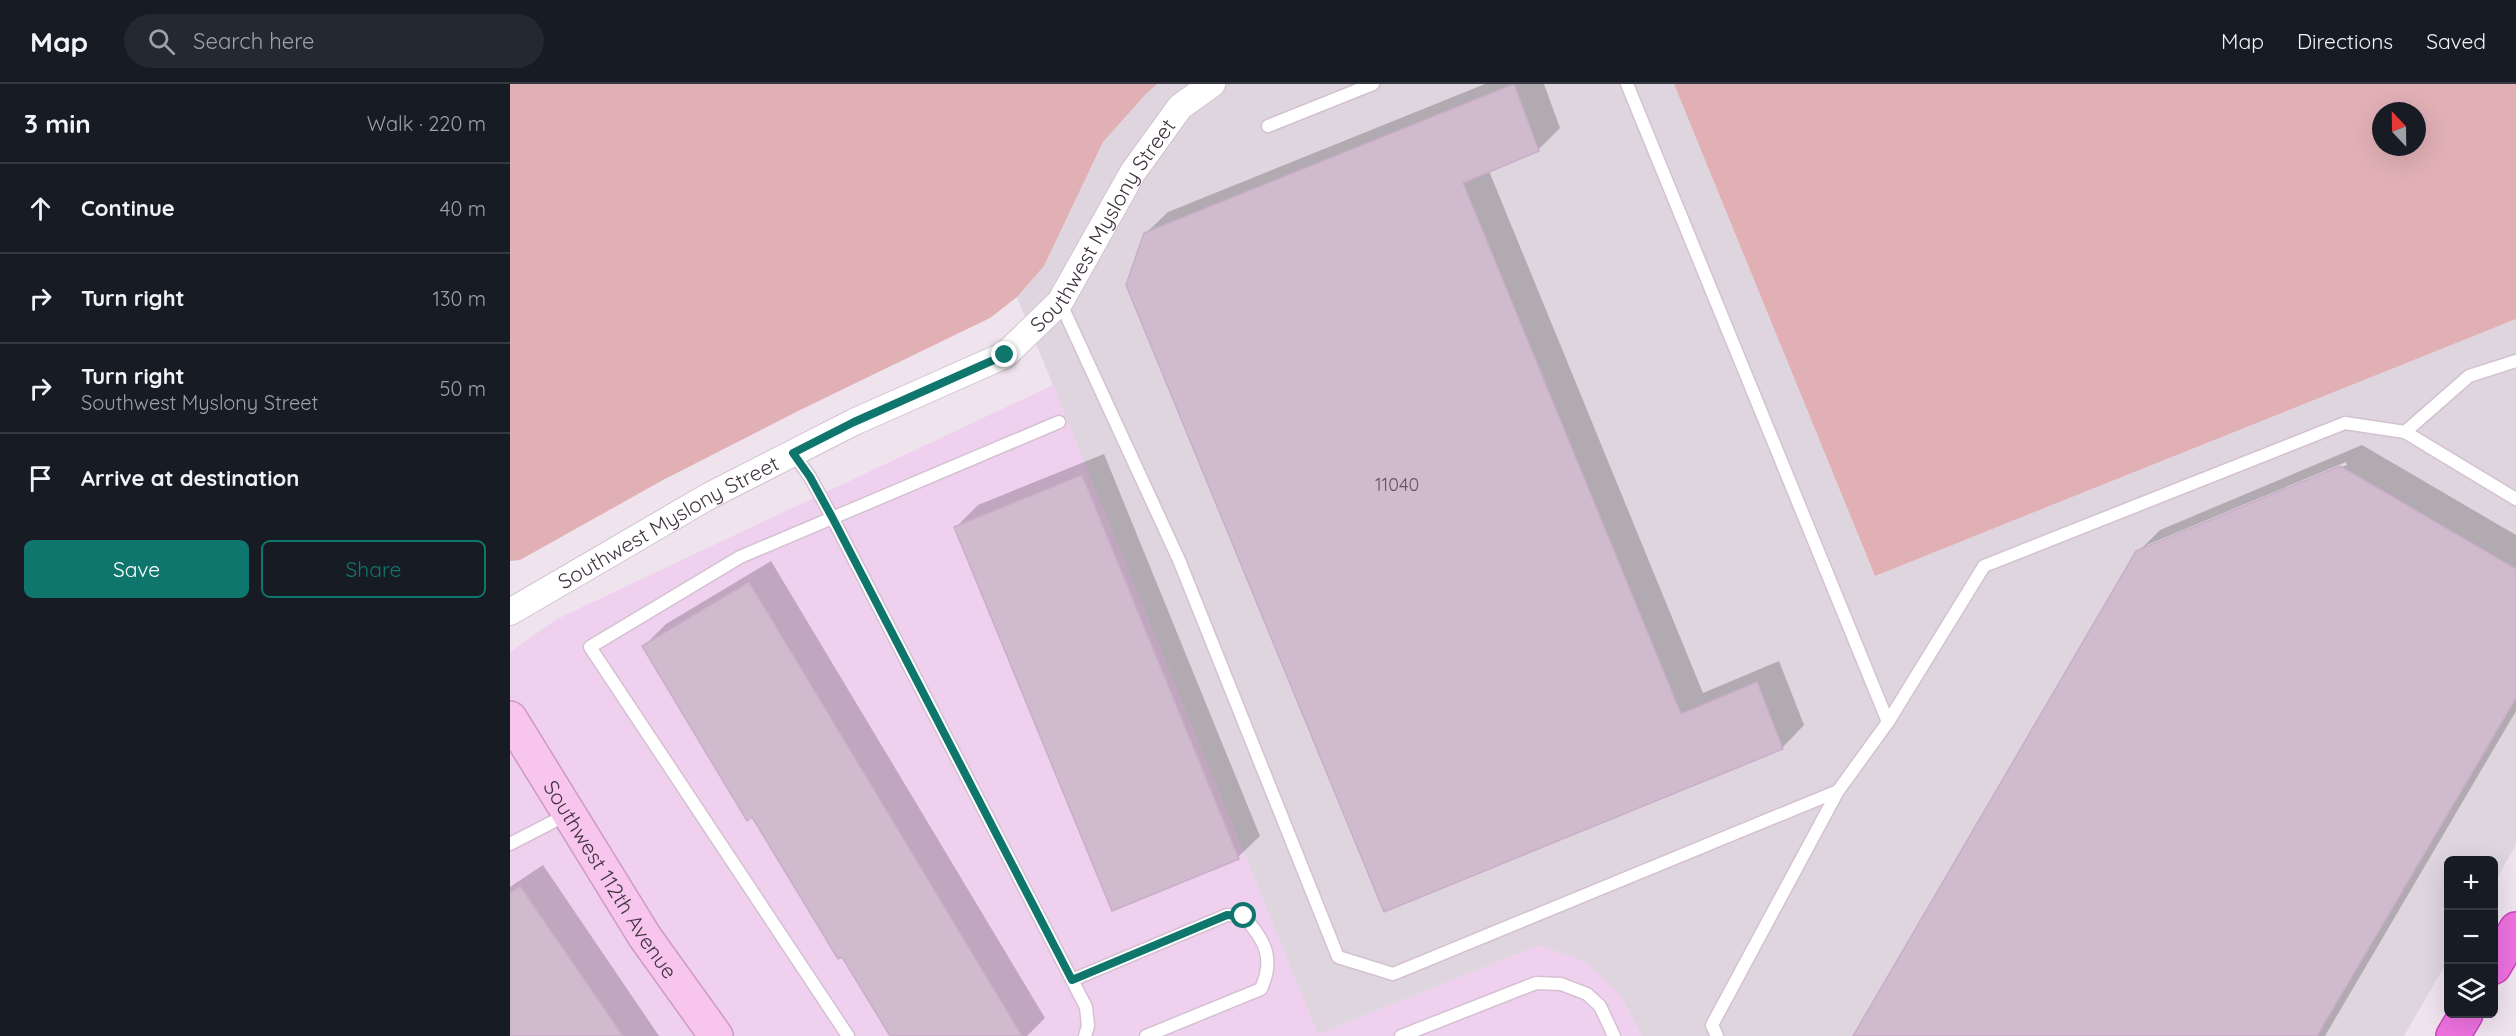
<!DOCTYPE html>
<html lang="en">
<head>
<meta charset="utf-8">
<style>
	:root { --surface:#171b24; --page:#242831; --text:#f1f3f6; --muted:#9ea1a6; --line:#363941; --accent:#0f766e }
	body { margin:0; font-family:Quicksand,sans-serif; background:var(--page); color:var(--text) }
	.controls { position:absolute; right:18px; bottom:18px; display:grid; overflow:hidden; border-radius:9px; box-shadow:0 6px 24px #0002 }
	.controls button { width:54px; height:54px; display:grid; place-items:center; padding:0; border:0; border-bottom:2px solid var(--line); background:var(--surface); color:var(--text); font:30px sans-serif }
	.compass { position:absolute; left:1862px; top:18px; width:54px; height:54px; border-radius:50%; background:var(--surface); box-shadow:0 6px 24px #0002; rotate:338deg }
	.stop { position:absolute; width:18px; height:18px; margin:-14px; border:4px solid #0f766e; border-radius:50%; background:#fff }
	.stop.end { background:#0f766e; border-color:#fff; box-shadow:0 2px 6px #0008 }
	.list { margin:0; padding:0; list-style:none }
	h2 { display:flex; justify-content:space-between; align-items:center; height:78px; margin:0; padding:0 24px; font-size:26px }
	h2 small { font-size:20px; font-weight:400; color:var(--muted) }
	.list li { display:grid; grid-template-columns:39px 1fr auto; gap:18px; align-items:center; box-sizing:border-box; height:90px; padding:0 24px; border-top:2px solid var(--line) }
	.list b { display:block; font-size:22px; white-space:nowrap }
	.list p { margin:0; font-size:20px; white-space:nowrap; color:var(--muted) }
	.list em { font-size:20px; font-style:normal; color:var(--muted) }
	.actions { display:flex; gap:12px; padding:18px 24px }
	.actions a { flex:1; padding:14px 0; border:2px solid var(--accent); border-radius:9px; text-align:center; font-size:21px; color:var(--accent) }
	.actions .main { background:var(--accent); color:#fff }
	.icon { flex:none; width:33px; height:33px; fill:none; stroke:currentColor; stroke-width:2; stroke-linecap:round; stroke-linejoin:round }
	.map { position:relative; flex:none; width:2006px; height:952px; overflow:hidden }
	header { display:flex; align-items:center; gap:36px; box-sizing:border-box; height:84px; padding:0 30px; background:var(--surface); border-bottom:2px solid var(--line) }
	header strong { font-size:28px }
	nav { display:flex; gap:33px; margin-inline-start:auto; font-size:21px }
	.search { width:420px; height:54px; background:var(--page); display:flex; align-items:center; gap:15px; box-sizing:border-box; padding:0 21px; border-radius:33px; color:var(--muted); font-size:22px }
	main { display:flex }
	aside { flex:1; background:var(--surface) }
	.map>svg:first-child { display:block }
	.commercial { fill:#f0d0ef }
	.industrial { fill:#ded5de }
	.green { fill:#e0b0b5; fill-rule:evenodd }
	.shadow { fill:#0003; fill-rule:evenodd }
	.building { fill:#cfbace; stroke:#c9aec8; stroke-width:1.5 }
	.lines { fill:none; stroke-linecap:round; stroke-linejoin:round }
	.lane-casing { stroke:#d4c1d2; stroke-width:15 }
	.street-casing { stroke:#d4c1d2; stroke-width:28 }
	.secondary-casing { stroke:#cd9ac4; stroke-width:36 }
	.highway-casing { stroke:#ca43bf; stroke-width:36 }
	.lane { stroke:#fff; stroke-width:12 }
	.street { stroke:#fff; stroke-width:26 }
	.secondary { stroke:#f7c5ed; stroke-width:33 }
	.highway { stroke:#ed71df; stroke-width:33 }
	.route { stroke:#0f766e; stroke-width:8 }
	.labels { text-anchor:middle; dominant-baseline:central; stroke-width:5; stroke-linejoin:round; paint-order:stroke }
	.number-label { font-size:18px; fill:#645664 }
	.street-label { font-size:21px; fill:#403440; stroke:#fff }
</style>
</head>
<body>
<header>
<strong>Map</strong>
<div class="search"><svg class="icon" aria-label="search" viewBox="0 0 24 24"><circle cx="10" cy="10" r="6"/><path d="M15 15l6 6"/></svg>Search here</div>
<nav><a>Map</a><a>Directions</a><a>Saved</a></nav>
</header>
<main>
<aside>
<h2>3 min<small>Walk · 220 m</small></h2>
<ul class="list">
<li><svg class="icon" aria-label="ahead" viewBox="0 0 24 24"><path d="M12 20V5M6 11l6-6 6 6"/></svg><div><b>Continue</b></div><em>40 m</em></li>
<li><svg class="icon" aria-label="right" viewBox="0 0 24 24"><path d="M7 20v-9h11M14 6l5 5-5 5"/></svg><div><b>Turn right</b></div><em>130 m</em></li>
<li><svg class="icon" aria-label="right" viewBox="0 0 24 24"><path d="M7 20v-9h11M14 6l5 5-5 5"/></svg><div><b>Turn right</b><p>Southwest Myslony Street</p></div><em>50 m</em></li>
<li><svg class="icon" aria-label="arrive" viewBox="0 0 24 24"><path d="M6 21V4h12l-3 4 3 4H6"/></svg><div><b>Arrive at destination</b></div></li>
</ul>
<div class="actions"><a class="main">Save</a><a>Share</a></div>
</aside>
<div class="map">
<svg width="2006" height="952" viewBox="0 0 2006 952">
	<rect width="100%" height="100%" fill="#efe3ee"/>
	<!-- commercial -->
	<path class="commercial" d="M543 301 808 950 1030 861 1076 877 1111 912 1132 952H0V568L47 535Z"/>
	<!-- industrial -->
	<path class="industrial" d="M647 0H1164L1365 492 2006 235V761L1984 799V776H1938V876L1894 952H1132L1111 912 1076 878 1030 861 808 950 507 213 534 182 593 58 636 10Z"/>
	<!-- green -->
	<g class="green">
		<path d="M0 0H647L636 10 593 58 534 182 507 213 480 234 288 327 153 396 10 476 0 477Z"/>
		<path d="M1164 0H2006V235L1365 492ZM1871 27H1907V63H1871Z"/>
	</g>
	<!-- shadow -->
	<g class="shadow">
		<path d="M975 0H1034L1050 44 1028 66 979 87 1193 609 1269 577 1294 641 1273 663 875 826 635 150 658 128Z"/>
		<path d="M1852 361 2006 451V627L1815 952H1345L1628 468 1650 446ZM1836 378 1837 381 1637 464V461Z"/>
		<path d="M594 370 750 752 728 773 602 825 446 443 468 421Z"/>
		<path d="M261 477 535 934 517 952H382L134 562 156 540Z"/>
		<path d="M33 781 149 952H0V803Z"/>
	</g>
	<!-- building -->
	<g class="building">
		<path d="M1004 0 1029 67 953 99 1171 630 1247 598 1273 665 874 828 616 201 634 149Z"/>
		<path d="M1830 382 2006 485V614L1807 952H1343L1626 467Z"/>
		<path d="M572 391 729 775 602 827 444 443Z"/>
		<path d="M239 498 512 952H380L332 873 328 875 242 733 237 737 132 562Z"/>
		<path d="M10 802 113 952H0V809Z"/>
	</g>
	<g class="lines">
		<!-- lane casing -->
		<g class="lane-casing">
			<g id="lane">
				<path d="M1117 0 1378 638"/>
				<path d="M758 42 863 0"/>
				<path d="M550 218 669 476 828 873 883 890 1328 707 1378 638 1474 482 1835 339 1895 348 1959 292 2006 277"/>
				<path d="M1895 348 2006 415"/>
				<path d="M283 369 300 393 322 433 576 923 578 942 575 952"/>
				<path d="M0 760 58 730"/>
				<path d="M562 896 717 831 733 832C755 856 765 874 751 905L636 952"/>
				<path d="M338 952 80 563 230 473 549 338"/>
				<path d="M891 952 1026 899 1051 900 1077 910 1090 922 1104 952"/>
				<path d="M1207 952 1202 941 1328 707"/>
			</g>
		</g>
		<!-- street casing -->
		<g class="street-casing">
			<g id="street">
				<path id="s1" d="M0 528 199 412 344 338 495 271 550 218 623 88 670 23 702 0"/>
			</g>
		</g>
		<!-- secondary casing -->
		<g class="secondary-casing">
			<g id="secondary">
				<path id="s2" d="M0 634 135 853 206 952"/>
			</g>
		</g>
		<!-- highway casing -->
		<g class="highway-casing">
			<g id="highway">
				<path d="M1984 883 2006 845"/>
				<path d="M1943 952 1956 930"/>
			</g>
		</g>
		<!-- lane -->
		<use href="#lane" class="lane"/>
		<!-- street -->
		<use href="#street" class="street"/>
		<!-- secondary -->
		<use href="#secondary" class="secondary"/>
		<!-- highway -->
		<use href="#highway" class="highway"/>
	</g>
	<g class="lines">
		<!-- route -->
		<path class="route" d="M495 271 344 338 283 369 300 393 322 433 562 896 717 831 734 832"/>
	</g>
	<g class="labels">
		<!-- number labels -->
		<g class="number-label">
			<text x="887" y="400">11040</text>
		</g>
		<!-- street labels -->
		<g class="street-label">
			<text stroke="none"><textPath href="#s1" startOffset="722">Southwest Myslony Street</textPath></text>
			<text stroke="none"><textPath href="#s1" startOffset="182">Southwest Myslony Street</textPath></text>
			<text stroke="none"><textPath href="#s2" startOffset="190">Southwest 112th Avenue</textPath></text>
		</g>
	</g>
</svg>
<div class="controls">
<button>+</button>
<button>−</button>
<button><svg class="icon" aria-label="layers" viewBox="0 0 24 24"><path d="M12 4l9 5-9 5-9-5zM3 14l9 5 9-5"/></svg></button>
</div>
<svg class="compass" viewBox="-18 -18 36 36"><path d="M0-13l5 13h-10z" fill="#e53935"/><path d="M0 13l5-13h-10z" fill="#9ea1a6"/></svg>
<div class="stop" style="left:734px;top:832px"></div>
<div class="stop end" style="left:495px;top:271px"></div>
</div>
</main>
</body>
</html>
